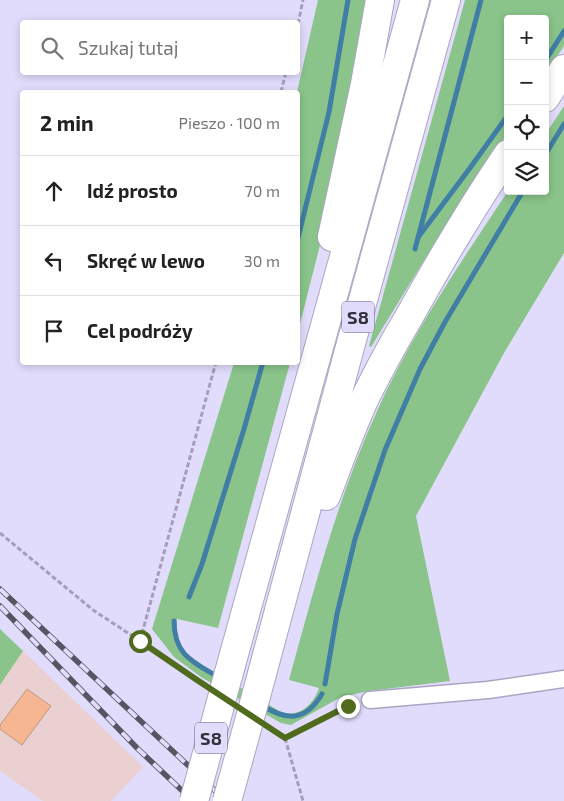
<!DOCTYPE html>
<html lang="pl">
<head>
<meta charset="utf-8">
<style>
	:root { --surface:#fff; --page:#f6f6f6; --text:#222; --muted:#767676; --line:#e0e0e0 }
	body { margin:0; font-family:"Exo 2",sans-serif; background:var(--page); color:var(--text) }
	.controls { position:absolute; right:15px; top:15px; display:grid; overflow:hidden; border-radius:5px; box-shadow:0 2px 8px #0003 }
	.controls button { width:45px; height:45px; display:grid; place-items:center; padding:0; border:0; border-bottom:1px solid var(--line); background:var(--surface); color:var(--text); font:25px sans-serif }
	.stop { position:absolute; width:15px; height:15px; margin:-11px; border:4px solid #506b1e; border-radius:50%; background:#fff }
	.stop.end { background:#506b1e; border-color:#fff; box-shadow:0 1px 5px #0008 }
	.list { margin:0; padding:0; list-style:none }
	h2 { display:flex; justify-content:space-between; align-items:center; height:65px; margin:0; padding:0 20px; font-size:21px }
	h2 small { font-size:16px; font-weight:400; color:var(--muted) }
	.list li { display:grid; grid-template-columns:32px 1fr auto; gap:15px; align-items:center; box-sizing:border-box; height:70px; padding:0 20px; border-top:1px solid var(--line) }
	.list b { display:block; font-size:19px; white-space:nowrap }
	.list em { font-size:16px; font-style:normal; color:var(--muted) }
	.icon { flex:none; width:28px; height:28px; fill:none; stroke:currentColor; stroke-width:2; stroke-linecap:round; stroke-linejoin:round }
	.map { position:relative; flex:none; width:564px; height:801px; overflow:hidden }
	.search { position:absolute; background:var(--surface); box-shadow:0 2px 8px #0003; left:20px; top:20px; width:280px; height:55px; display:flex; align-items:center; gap:12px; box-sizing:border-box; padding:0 18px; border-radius:5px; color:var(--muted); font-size:19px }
	.panel { position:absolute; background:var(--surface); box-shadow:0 2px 8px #0003; left:20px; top:90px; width:280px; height:275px; border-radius:5px }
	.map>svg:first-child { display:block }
	.industrial { fill:#ead0d0 }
	.green { fill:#8ac48a }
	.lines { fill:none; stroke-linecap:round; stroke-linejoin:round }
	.stream { stroke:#417ea5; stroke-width:5 }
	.building { fill:#f7b692; stroke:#b89988 }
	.minor-casing { stroke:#aba5c3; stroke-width:19 }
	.motorway-casing { stroke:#aba5c3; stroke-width:30 }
	.path { stroke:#a49fb8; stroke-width:3; stroke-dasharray:5 2.5; stroke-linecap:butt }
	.minor { stroke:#fff; stroke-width:16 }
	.motorway { stroke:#fff; stroke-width:28 }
	.rail-casing { stroke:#575464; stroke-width:5.5 }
	.rail { stroke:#e2dcfc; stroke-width:4; stroke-dasharray:11; stroke-linecap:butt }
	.motorway-bridge-casing { stroke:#aba5c3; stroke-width:30; stroke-linecap:butt }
	.motorway-bridge { stroke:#fff; stroke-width:28 }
	.route { stroke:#506b1e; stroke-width:6 }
	.labels { text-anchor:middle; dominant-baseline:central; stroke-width:4; stroke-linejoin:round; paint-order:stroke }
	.shield { fill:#e2dcfc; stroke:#676476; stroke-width:1 }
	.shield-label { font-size:18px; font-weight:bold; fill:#32303c }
</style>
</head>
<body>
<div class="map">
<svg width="564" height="801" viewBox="0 0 564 801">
	<rect width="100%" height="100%" fill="#e2dcfc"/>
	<!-- industrial -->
	<path class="industrial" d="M23 651 143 767 111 801H43L0 771V685Z"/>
	<!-- green -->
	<g class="green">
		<path d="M318 0H365L352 91 321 241 298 332 297 92Z"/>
		<path d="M465 0H564V46L545 75V19H508V132L439 236 371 347 369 346Z"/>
		<path d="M564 106V253L504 353 416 516 450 681 369 691 341 697 291 725 281 723 201 677 174 657 152 629 234 363H290L218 628 177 619 176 634 178 642 183 650 187 654 204 666 281 712C299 718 313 705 319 688L289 680C314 589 338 496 378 409 413 332 461 262 508 191H545V135Z"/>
		<path d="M0 629 23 651 0 685Z"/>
	</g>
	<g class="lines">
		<!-- stream -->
		<g class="stream">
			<path d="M545 61 564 31"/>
			<path d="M545 155 564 124"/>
			<path d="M419 236 470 168 508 115"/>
			<path d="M298 238 329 112 348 0"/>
			<path d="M415 249 481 0"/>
			<path d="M189 597 202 564 244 429 263 362"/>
			<path d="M174 621C174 655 193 662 218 677"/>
			<path d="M325 684 337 614 355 539 385 450 420 369 445 322 523 191"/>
			<path d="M261 705C287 721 305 722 322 694"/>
		</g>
	</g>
	<!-- building -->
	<path class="building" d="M27 689 51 706 22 745 0 729V725Z"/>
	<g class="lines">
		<!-- minor casing -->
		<g class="minor-casing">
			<path id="minor" d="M370 700 488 690 564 679"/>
		</g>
		<!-- motorway casing -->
		<g class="motorway-casing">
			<g id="motorway">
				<path d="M545 98 564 69"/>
				<path d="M332 237 365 84 380 0"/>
				<path d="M326 496C339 462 351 427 367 394 380 368 394 342 409 317 440 261 472 207 508 154"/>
				<path d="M228 676 415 0"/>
				<path d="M256 696 350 347 446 0"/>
			</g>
		</g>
		<!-- path -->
		<g class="path">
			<path d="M298 24 303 0"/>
			<path d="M281 92 286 72"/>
			<path d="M0 533 93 610 140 641 203 685"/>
			<path d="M140 641 216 362"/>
			<path d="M269 728 285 738 348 706 355 704"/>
			<path d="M285 738 303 801"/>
		</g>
		<!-- minor -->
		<use href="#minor" class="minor"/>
		<!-- motorway -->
		<use href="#motorway" class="motorway"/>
		<!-- rail casing -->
		<g class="rail-casing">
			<g id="rail">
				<path d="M0 589 226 801"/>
				<path d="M0 606 137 748 193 801"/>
			</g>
		</g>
		<!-- rail -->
		<use href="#rail" class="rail"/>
		<!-- motorway-bridge casing -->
		<g class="motorway-bridge-casing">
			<g id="motorway-bridge">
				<path d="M194 801 228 676"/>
				<path d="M227 801 256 696"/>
			</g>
		</g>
		<!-- motorway-bridge -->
		<use href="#motorway-bridge" class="motorway-bridge"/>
	</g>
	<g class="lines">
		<!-- route -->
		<path class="route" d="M140 641 197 680 285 738 348 706"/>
	</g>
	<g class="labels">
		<!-- shield labels -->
		<g class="shield">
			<rect x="342" y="301.5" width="32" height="31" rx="4"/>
			<rect x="195" y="722.5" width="32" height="31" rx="4"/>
		</g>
		<g class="shield-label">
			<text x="358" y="317">S8</text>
			<text x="211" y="738">S8</text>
		</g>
	</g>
</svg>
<div class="controls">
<button>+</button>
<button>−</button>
<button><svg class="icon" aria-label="locate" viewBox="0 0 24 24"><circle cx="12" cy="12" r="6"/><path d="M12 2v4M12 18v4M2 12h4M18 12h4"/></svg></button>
<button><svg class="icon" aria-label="layers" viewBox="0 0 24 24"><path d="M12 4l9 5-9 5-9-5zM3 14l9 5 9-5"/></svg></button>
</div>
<div class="stop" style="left:140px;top:641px"></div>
<div class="stop end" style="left:348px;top:706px"></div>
<div class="search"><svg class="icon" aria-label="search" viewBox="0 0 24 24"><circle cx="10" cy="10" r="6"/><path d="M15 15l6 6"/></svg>Szukaj tutaj</div>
<section class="panel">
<h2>2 min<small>Pieszo · 100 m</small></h2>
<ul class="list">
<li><svg class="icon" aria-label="ahead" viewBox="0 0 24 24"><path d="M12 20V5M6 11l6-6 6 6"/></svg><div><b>Idź prosto</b></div><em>70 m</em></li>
<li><svg class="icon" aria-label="left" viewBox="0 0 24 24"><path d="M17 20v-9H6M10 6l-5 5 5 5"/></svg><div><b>Skręć w lewo</b></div><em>30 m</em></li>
<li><svg class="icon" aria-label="arrive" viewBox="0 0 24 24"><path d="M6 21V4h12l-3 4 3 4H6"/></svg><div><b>Cel podróży</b></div></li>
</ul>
</section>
</div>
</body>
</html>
